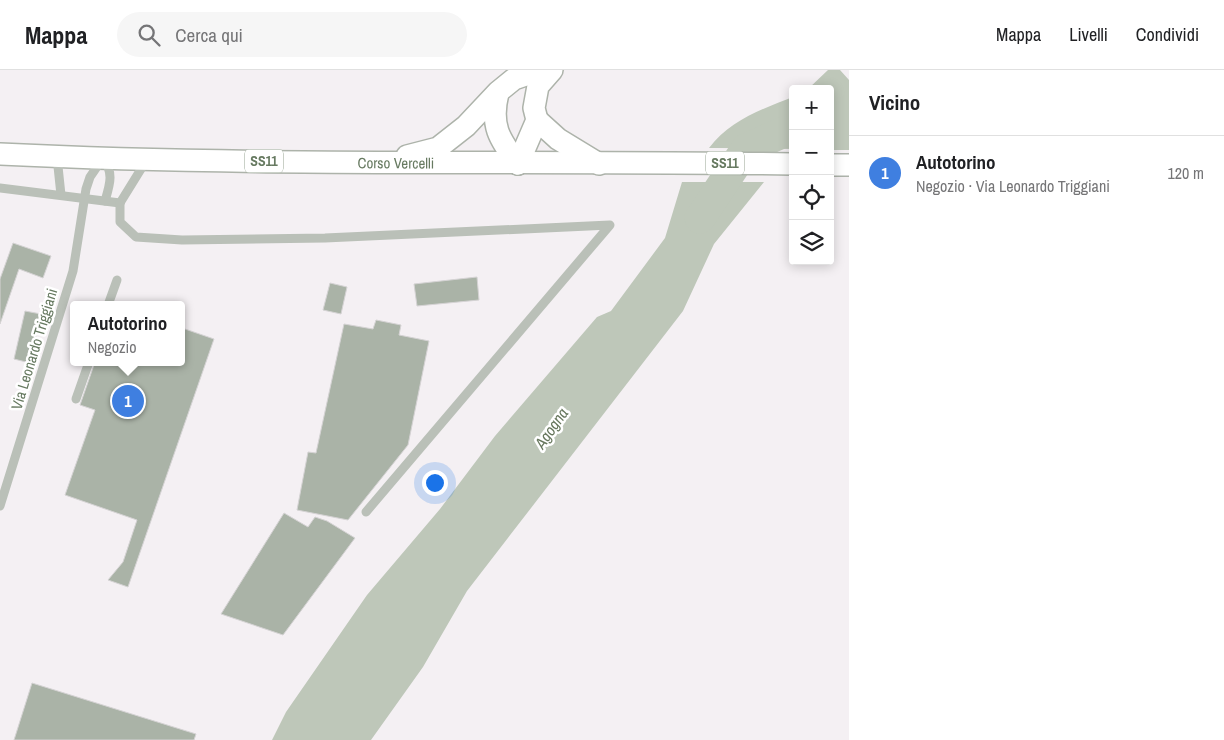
<!DOCTYPE html>
<html lang="it">
<head>
<meta charset="utf-8">
<style>
	:root { --surface:#fff; --page:#f6f6f6; --text:#202124; --muted:#757577; --line:#e0e0e0; --accent:#ea580c }
	body { margin:0; font-family:"Archivo Narrow",sans-serif; background:var(--page); color:var(--text) }
	.controls { position:absolute; right:15px; top:15px; display:grid; overflow:hidden; border-radius:5px; box-shadow:0 2px 12px #0003 }
	.controls button { width:45px; height:45px; display:grid; place-items:center; padding:0; border:0; border-bottom:1px solid var(--line); background:var(--surface); color:var(--text); font:25px sans-serif }
	.you { position:absolute; left:434px; top:412px; width:18px; height:18px; margin:-12px; border:4px solid #fff; border-radius:50%; background:#1a73e8; box-shadow:0 0 0 8px #1a73e833 }
	.badge { display:grid; place-items:center; width:32px; height:32px; border-radius:50%; background:var(--accent); color:#fff; font-size:16px; font-weight:700 }
	.pin { position:absolute; translate:-50% -50%; border:2px solid #fff; box-shadow:0 1px 5px #0006 }
	.popup { position:absolute; left:70px; top:231px; width:115px; height:65px; box-sizing:border-box; display:grid; place-content:center; border-radius:5px; background:var(--surface); filter:drop-shadow(0 1px 4px #0005); font-size:16px; white-space:nowrap; color:var(--muted) }
	.popup b { font-size:19px; color:var(--text) }
	.popup::after { content:''; position:absolute; left:50%; top:100%; margin-left:-10px; border:10px solid transparent; border-top-color:var(--surface) }
	.list { margin:0; padding:0; list-style:none }
	h2 { display:flex; justify-content:space-between; align-items:center; height:65px; margin:0; padding:0 20px; font-size:21px }
	h2 small { font-size:16px; font-weight:400; color:var(--muted) }
	.list li { display:grid; grid-template-columns:32px 1fr auto; gap:15px; align-items:center; box-sizing:border-box; height:75px; padding:0 20px; border-top:1px solid var(--line) }
	.list b { display:block; font-size:19px; white-space:nowrap }
	.list p { margin:0; font-size:16px; white-space:nowrap; color:var(--muted) }
	.list em { font-size:16px; font-style:normal; color:var(--muted) }
	.icon { flex:none; width:28px; height:28px; fill:none; stroke:currentColor; stroke-width:2; stroke-linecap:round; stroke-linejoin:round }
	.map { position:relative; flex:none; width:849px; height:670px; overflow:hidden }
	header { display:flex; align-items:center; gap:30px; box-sizing:border-box; height:70px; padding:0 25px; background:var(--surface); border-bottom:1px solid var(--line) }
	header strong { font-size:24px }
	nav { display:flex; gap:28px; margin-inline-start:auto; font-size:18px }
	.search { width:350px; height:45px; background:var(--page); display:flex; align-items:center; gap:12px; box-sizing:border-box; padding:0 18px; border-radius:28px; color:var(--muted); font-size:19px }
	main { display:flex }
	aside { flex:1; background:var(--surface) }
	.map>svg:first-child { display:block }
	.water { fill:#bec7b9 }
	.pier { fill:#f4f0f3 }
	.lines { fill:none; stroke-linecap:round; stroke-linejoin:round }
	.river { stroke:#bec7b9; stroke-width:31 }
	.building { fill:#aab3a7; stroke:#d5d3d4 }
	.major-casing { stroke:#adb3aa; stroke-width:24 }
	.minor { stroke:#bac0b8; stroke-width:9 }
	.major { stroke:#fff; stroke-width:21 }
	.labels { text-anchor:middle; dominant-baseline:central; stroke-width:5; stroke-linejoin:round; paint-order:stroke }
	.shield { fill:#fff; stroke:#95a290; stroke-width:1 }
	.shield-label { font-size:14px; font-weight:bold; fill:#677a61 }
	.street-label { font-size:15px; fill:#677a61; stroke:#fff }
	.water-label { font-size:16px; font-style:italic; fill:#66765c; stroke:#fff }
</style>
</head>
<body>
<header>
<strong>Mappa</strong>
<div class="search"><svg class="icon" aria-label="search" viewBox="0 0 24 24"><circle cx="10" cy="10" r="6"/><path d="M15 15l6 6"/></svg>Cerca qui</div>
<nav><a>Mappa</a><a>Livelli</a><a>Condividi</a></nav>
</header>
<main>
<div class="map">
<svg width="849" height="670" viewBox="0 0 849 670">
	<rect width="100%" height="100%" fill="#f4f0f3"/>
	<!-- water -->
	<g class="water">
		<path d="M828 0H840L849 10V80H830V19H808Z"/>
		<path d="M793 27V79L709 78C730 50 762 39 793 27Z"/>
		<path d="M682 112H764L714 174 683 241 467 521 423 597 371 670H272L286 642 367 525 440 439 495 366 597 247 611 241 665 168Z"/>
	</g>
	<!-- pier -->
	<path class="pier" d="M707 78 793 79V82L709 80Z"/>
	<g class="lines">
		<!-- river -->
		<path class="river" d="M700 148 746 79 793 58"/>
	</g>
	<!-- building -->
	<g class="building">
		<path d="M13 173 51 186 43 208 19 199 0 254V209Z"/>
		<path d="M477 207 479 230 417 236 414 214Z"/>
		<path d="M330 213 347 217 341 244 323 240Z"/>
		<path d="M25 241 41 244 30 293 14 289Z"/>
		<path d="M376 250 401 255 399 265 429 271 408 375 348 450 297 440 308 382 316 383 344 254 373 259Z"/>
		<path d="M182 258 214 269 128 517 108 510 123 492 137 450 65 425 95 340 80 335 95 292H182Z"/>
		<path d="M284 443 308 457 315 447 327 451 355 468 283 565 221 544Z"/>
		<path d="M32 613 196 664 194 670H14Z"/>
	</g>
	<g class="lines">
		<!-- major casing -->
		<g class="major-casing">
			<g id="major">
				<path d="M498 23C490 55 499 69 518 94"/>
				<path d="M537 50 558 69 599 94"/>
				<path id="s1" d="M0 84C264 97 529 90 793 94"/>
				<path d="M407 86 438 78 466 56 498 22 514 9 540 0"/>
				<path d="M518 94 537 50 534 38 538 16 552 0"/>
				<path d="M830 95H849"/>
			</g>
		</g>
		<!-- minor -->
		<g class="minor">
			<path d="M57 87 61 125"/>
			<path d="M0 118 120 133"/>
			<path d="M120 133V152L136 167 182 170 325 168 610 155 366 442"/>
			<path d="M120 133 146 91"/>
			<path d="M108 235 117 210"/>
			<path d="M76 329 89 292"/>
			<path d="M0 436 73 201 86 119 90 107 103 88C114 103 110 114 105 131"/>
		</g>
		<!-- major -->
		<use href="#major" class="major"/>
	</g>
	<g class="labels">
		<!-- shield labels -->
		<g class="shield">
			<rect x="245" y="79.5" width="38" height="23" rx="4"/>
			<rect x="706" y="81.5" width="38" height="23" rx="4"/>
		</g>
		<g class="shield-label">
			<text x="264" y="91">SS11</text>
			<text x="725" y="93">SS11</text>
		</g>
		<!-- street labels -->
		<g class="street-label">
			<text stroke="none"><textPath href="#s1" startOffset="396">Corso Vercelli</textPath></text>
			<text transform="translate(34 279) rotate(-73)">Via Leonardo Triggiani</text>
		</g>
		<!-- water labels -->
		<g class="water-label">
			<text transform="translate(551 358) rotate(-55)">Agogna</text>
		</g>
	</g>
</svg>
<div class="controls">
<button>+</button>
<button>−</button>
<button><svg class="icon" aria-label="locate" viewBox="0 0 24 24"><circle cx="12" cy="12" r="6"/><path d="M12 2v4M12 18v4M2 12h4M18 12h4"/></svg></button>
<button><svg class="icon" aria-label="layers" viewBox="0 0 24 24"><path d="M12 4l9 5-9 5-9-5zM3 14l9 5 9-5"/></svg></button>
</div>
<div class="you"></div>
<div class="pin badge" style="left:128px;top:331px;background:#3f7fe0">1</div>
<div class="popup"><b>Autotorino</b>Negozio</div>
</div>
<aside>
<h2>Vicino<small></small></h2>
<ul class="list">
<li><span class="badge" style="background:#3f7fe0">1</span><div><b>Autotorino</b><p>Negozio · Via Leonardo Triggiani</p></div><em>120 m</em></li>
</ul>
</aside>
</main>
</body>
</html>
